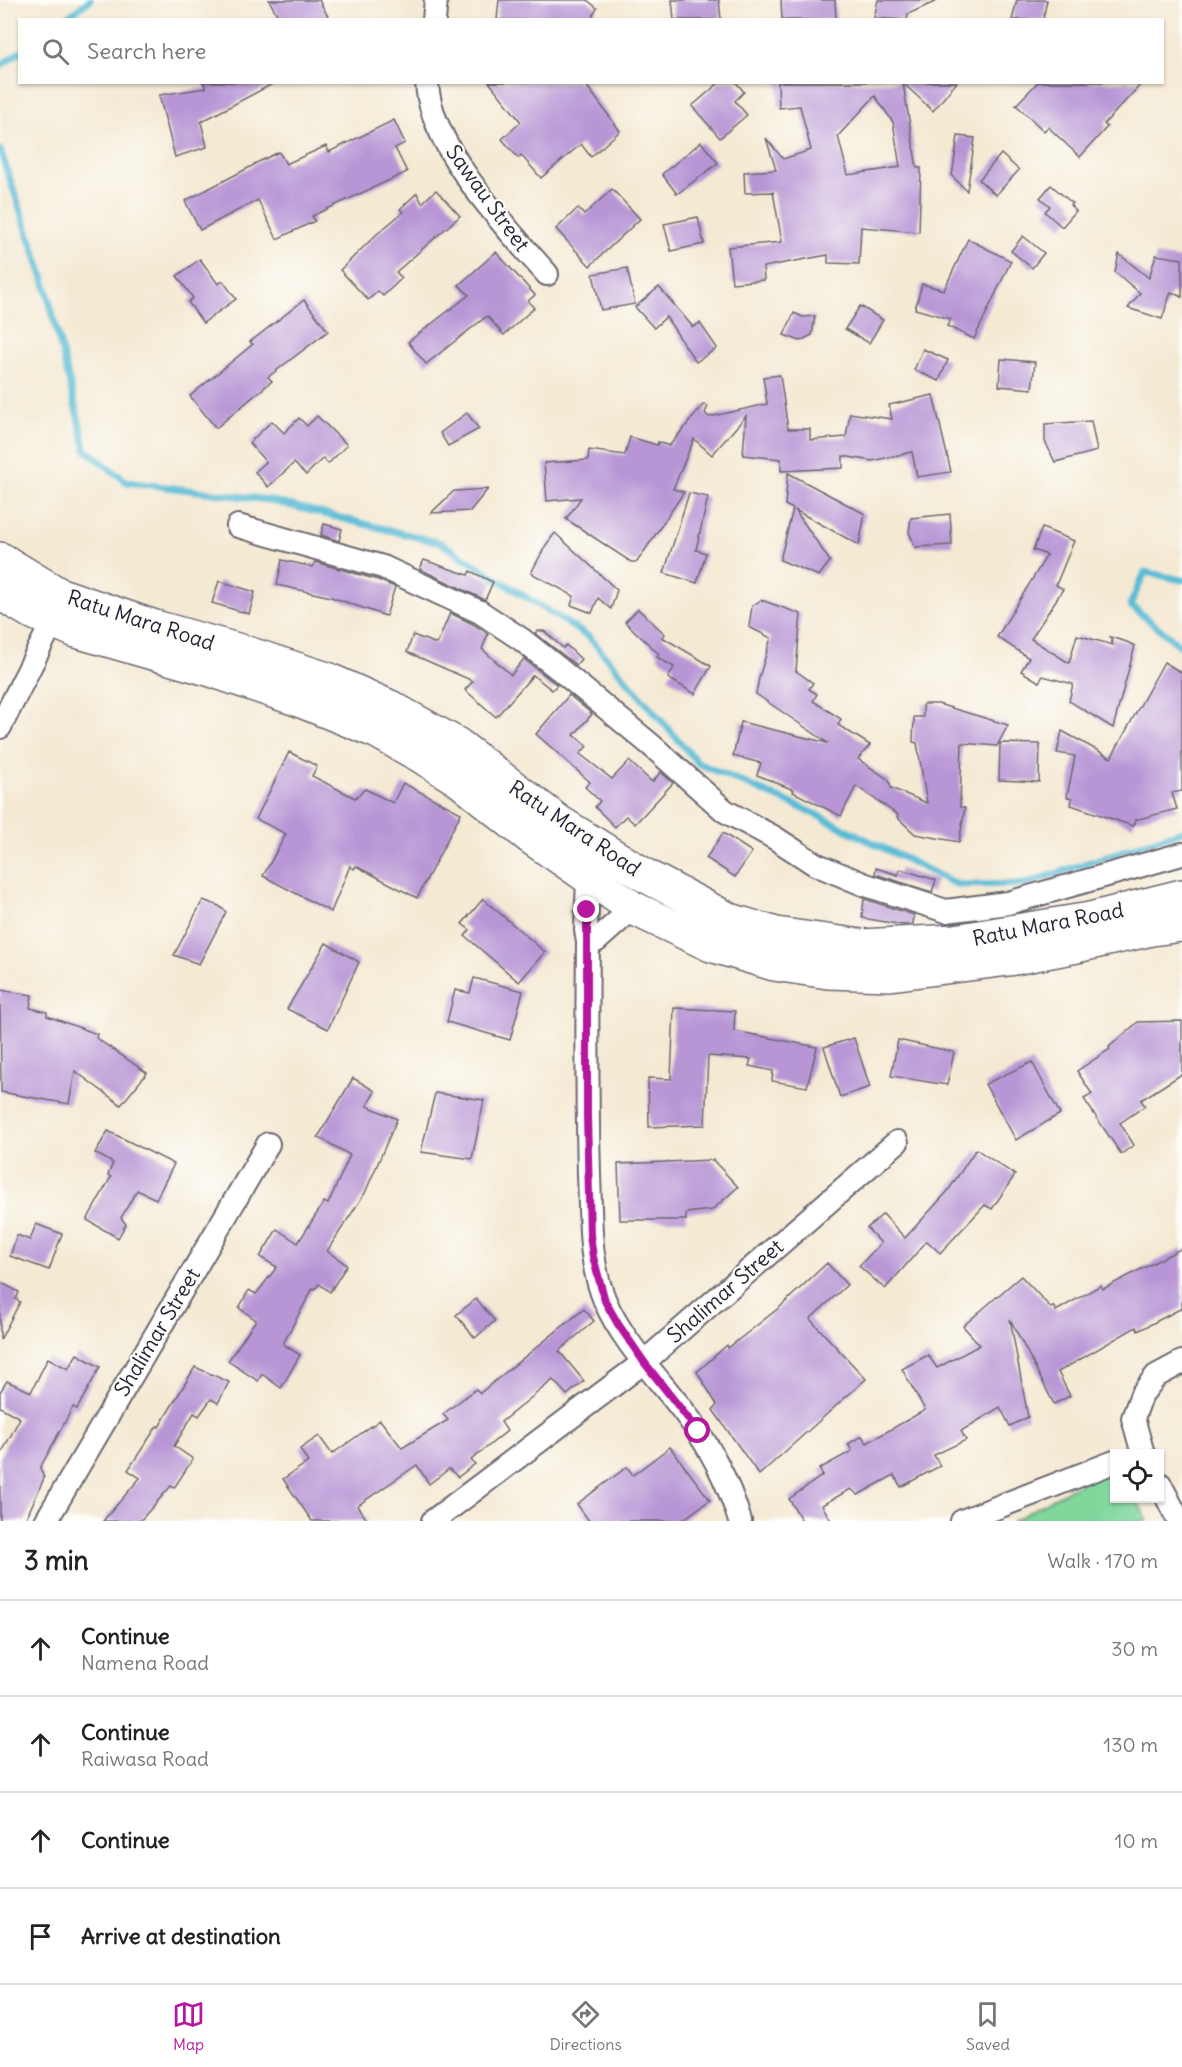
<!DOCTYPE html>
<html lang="en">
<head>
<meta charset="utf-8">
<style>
	:root { --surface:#fff; --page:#f2f2f2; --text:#222; --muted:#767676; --line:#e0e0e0; --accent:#b5179e }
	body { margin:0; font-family:Delius,sans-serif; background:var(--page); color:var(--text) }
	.controls { position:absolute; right:18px; bottom:18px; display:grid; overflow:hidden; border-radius:0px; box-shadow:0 2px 4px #0004 }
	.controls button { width:54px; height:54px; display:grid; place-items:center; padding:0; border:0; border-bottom:2px solid var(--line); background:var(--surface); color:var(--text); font:30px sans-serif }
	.stop { position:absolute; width:18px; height:18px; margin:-14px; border:4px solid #b5179e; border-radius:50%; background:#fff }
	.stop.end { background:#b5179e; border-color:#fff; box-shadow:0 2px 6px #0008 }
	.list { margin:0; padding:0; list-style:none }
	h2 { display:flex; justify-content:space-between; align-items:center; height:78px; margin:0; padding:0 24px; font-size:26px }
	h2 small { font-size:20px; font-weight:400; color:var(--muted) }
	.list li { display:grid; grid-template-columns:39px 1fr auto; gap:18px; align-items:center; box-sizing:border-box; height:96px; padding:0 24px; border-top:2px solid var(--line) }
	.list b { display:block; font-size:22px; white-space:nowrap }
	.list p { margin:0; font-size:20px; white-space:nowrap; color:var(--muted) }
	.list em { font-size:20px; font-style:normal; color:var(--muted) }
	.icon { flex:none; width:33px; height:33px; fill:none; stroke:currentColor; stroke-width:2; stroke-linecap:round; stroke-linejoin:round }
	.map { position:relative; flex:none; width:1182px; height:1521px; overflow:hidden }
	.search { position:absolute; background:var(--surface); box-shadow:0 2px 4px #0004; left:18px; right:18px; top:18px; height:66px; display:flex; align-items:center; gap:15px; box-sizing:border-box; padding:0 21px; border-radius:0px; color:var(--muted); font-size:22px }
	.sheet { height:462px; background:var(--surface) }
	nav { display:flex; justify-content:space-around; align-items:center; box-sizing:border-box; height:84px; border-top:2px solid var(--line); background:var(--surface); font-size:16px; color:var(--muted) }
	nav a { display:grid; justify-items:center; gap:3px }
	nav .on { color:var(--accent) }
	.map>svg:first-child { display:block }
	.green { fill:#7fd79c; stroke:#507c6c; stroke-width:1.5 }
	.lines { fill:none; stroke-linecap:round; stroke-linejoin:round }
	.stream { stroke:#58bbd6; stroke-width:7 }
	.building { fill:#b896d6; fill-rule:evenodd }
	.minor-casing { stroke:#6c6870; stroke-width:26 }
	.trunk-casing { stroke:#6c6870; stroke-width:36 }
	.minor { stroke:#fff; stroke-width:22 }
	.trunk { stroke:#fff; stroke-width:33 }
	.route { stroke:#b5179e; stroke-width:8 }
	.labels { text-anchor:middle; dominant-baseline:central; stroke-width:4.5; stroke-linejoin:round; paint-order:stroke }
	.street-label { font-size:21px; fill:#22223b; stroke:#fdfcf7 }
</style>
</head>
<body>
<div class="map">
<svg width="1182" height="1521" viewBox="0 0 1182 1521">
	<rect width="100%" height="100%" fill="#fdfcf7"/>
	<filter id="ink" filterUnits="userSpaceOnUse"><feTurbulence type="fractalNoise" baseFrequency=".0167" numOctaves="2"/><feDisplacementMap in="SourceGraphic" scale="12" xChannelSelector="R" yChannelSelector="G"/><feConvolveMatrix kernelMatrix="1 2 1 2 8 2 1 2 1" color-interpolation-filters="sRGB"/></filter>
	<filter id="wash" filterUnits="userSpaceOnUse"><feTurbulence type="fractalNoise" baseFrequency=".008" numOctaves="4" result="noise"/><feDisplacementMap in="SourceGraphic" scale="24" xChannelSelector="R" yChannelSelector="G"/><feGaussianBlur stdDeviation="1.35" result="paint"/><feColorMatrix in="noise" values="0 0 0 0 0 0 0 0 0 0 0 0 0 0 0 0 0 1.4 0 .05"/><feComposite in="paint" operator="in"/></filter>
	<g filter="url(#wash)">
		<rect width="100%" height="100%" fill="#f4e9d3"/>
		<!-- green -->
		<path class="green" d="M1114 1464V1498L1136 1499 1148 1521H1013Z"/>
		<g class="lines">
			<!-- stream -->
			<g class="stream">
				<path d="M64 20 90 0"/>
				<path d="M0 66 20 52"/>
				<path d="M0 150 44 279 86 450 127 482 268 500 441 543 589 637 698 763 813 813 958 885 1025 884 1182 831"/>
				<path d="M1182 580 1145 572 1130 605 1182 647"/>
			</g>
		</g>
		<g id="blocks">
			<!-- building -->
			<g class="building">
				<path d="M269 0H319L330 20H280Z"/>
				<path d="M499 0H587L597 8 591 20H497Z"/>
				<path d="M672 0H719L721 20H674Z"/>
				<path d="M781 0H835L836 20H782Z"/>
				<path d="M878 0H939L908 14 907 20 874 18Z"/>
				<path d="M1017 0H1047L1043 20H1012Z"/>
				<path d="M203 82H276L201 122 207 147 175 157 159 95 206 88Z"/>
				<path d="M489 82H584L620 131 591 157 581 144 541 178 521 155 518 158 502 139 521 122Z"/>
				<path d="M720 82H736L744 92 735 101 747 115 720 138 692 106Z"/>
				<path d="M778 82H957L933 111 903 83 917 168H921L919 232 861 227 859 264 828 263V255L763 267 764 280 732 283 728 247 782 242 773 192 745 193 744 172 776 170 766 138 783 159 811 150 800 106 779 108ZM875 96 893 122 900 167 848 175 838 136Z"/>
				<path d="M1038 82H1143L1104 124 1107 127 1080 157 1048 127 1044 131 1016 105Z"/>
				<path d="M394 120 405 143 395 148 407 172 312 216 315 221 277 239 258 200 200 230 185 201 254 165V164L279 152 286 164 326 146 329 152Z"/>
				<path d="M958 136 975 138 967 191 952 176Z"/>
				<path d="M701 142 718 163 677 194 662 174Z"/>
				<path d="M1001 154 1019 170 996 195 979 180Z"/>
				<path d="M1051 185 1072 203 1070 205 1076 211 1062 227 1045 212 1050 206 1040 198Z"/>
				<path d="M612 189 640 219 590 266 556 229 578 208 584 215Z"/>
				<path d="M436 190 460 216 396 272 402 278 383 296 378 291 368 300 340 270 377 234 403 212 400 209 417 193 422 203Z"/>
				<path d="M698 217 704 244 671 251 664 224Z"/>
				<path d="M1023 236 1044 253 1032 268 1011 251Z"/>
				<path d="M968 239 1011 261 974 339 947 326 951 319 915 309 922 284 944 290Z"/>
				<path d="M496 252 535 295 528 301 534 308 504 335 487 316 426 364 408 342 469 295 459 285Z"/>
				<path d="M1119 254 1149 278 1156 255 1182 259V297L1171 292 1162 319 1128 308 1140 293 1115 272Z"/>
				<path d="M200 259 218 284 223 281 236 299 203 323 188 302 193 298 177 276Z"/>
				<path d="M627 268 635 304 601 310 593 274Z"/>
				<path d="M659 287 693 327 700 323 717 348 696 362 666 317 654 328 635 307Z"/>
				<path d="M304 300 328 331 268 377 272 381 216 428 190 396 253 344 250 342Z"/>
				<path d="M860 306 883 320 869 343 845 329Z"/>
				<path d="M794 313 803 317 815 316 812 335 800 341 784 335Z"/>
				<path d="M923 349 948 360 939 381 914 370Z"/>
				<path d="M1001 359 1035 362 1032 389 999 386Z"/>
				<path d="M780 375 788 429H810V440L846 437 850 413 892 419 889 405 933 395 951 472 917 477 912 452 872 461 843 456V468L781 471V459L743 455 746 416 712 455 694 439 673 489 684 492 637 562H631L566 519 581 498 547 501 544 463 588 460 589 450 625 455 630 437 657 445 658 442 669 446 704 404 708 406 705 413 709 417 767 404 763 377Z"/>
				<path d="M467 413 479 429 448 446 440 433Z"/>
				<path d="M317 416 347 445 328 464 323 458 306 475 294 463 268 487 255 472 266 462 249 443 272 421 284 433 299 418 307 426Z"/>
				<path d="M1091 421 1097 451 1055 462 1045 441V424Z"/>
				<path d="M788 473 865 514 859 545 795 510 830 561 819 576 780 560 793 509 785 505Z"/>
				<path d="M488 489 470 511 431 513 454 491Z"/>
				<path d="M689 493 708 497 696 550 706 553 697 583 664 573Z"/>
				<path d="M950 514 952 545 915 547 909 532 911 518Z"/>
				<path d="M324 524 342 529 339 541 321 535Z"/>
				<path d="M1042 528 1074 541 1056 585 1063 589 1031 639 1069 663 1077 635 1113 645 1110 637 1127 642 1135 646 1113 728 1069 701 1073 684 1043 676 1039 682 1021 671 1029 658 997 637 1047 555 1033 550Z"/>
				<path d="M555 533 617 590 611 609 598 598 592 613 571 605 574 596 531 573 546 545Z"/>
				<path d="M282 560 313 567 315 562 378 580 395 587 386 616 331 597 277 585Z"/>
				<path d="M424 560 468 575 470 571 493 582 485 600 420 569Z"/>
				<path d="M219 581 255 592 249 614 212 603Z"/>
				<path d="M761 600 801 614 796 671 813 683 809 689 817 694 813 701 841 719 838 725 870 745 858 759 889 780 891 788 927 803 917 743 913 742 914 717H923V704H938L1008 725 997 746 962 743 960 807 965 808 959 842 915 834 897 817 898 815 856 786 841 816 793 792 794 790 757 775 761 763 733 756 741 722 828 743 756 694 759 678 771 638 749 627 752 606Z"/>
				<path d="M638 609 665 634 662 637 711 666 695 694 668 678 674 667 657 657 659 654 625 622Z"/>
				<path d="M450 613 473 624 488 634 482 649 511 675 524 659 557 685 552 690 533 675 496 717 465 690 473 681 407 652 413 635 437 644Z"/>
				<path d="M538 631H544L563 648 566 645 581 659 576 665 535 633Z"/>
				<path d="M1164 662 1182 673V791L1172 793 1177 809 1135 820 1133 826 1071 805 1072 798 1067 797 1075 756 1057 753 1062 731 1111 758Z"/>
				<path d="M569 695 592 714 574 735 587 746 580 754 612 779 629 761 652 782 661 772 673 783 635 824 626 816 615 827 595 807 600 801 585 787 590 782 536 734Z"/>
				<path d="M1000 743 1040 744 1039 782 999 780Z"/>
				<path d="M289 752 317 766 312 776 355 798 365 789 393 803 403 783 461 813 417 898 356 866 354 869 350 866 331 912 263 876 286 834 256 819Z"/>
				<path d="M723 833 752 852 735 877 706 858Z"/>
				<path d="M876 868 898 875 900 869 936 880 932 892 875 874Z"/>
				<path d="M483 899 545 952 519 982 465 936 470 930 462 924Z"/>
				<path d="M864 899 914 915 913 924 903 925 862 918Z"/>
				<path d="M203 900 219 906 226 912 199 964 174 955Z"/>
				<path d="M326 943 359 962 328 1029 287 1009Z"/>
				<path d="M474 978 523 991 510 1040 447 1022 455 990 470 993Z"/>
				<path d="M0 990 32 995 30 1008 47 1012V1016L97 1034 96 1038 147 1073 121 1105 75 1071 69 1104 1 1092Z"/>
				<path d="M674 1008 735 1011 734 1031 817 1047 807 1087 772 1081 773 1071 749 1066 751 1059 708 1056 705 1125 649 1127 648 1078 671 1079Z"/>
				<path d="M1182 1021V1074L1141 1100 1145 1106 1120 1123 1134 1145 1121 1154 1084 1099 1092 1094 1077 1071 1110 1049 1109 1047 1138 1022Z"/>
				<path d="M854 1038 870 1087 840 1097 824 1047Z"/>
				<path d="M898 1040 954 1052 947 1085 891 1076Z"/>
				<path d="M1032 1062 1060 1114 1016 1140 985 1084Z"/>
				<path d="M353 1078 375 1091 367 1106 397 1119 365 1193 327 1251 347 1265 330 1292 319 1284 315 1289 313 1288 283 1344 300 1355 281 1388 262 1374 258 1381 228 1361 256 1320 239 1308 249 1290 256 1294 277 1267 260 1257 277 1229 298 1243 324 1202 328 1204 350 1155 318 1137Z"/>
				<path d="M435 1093 484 1100 472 1159 421 1152Z"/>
				<path d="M108 1131 174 1164 156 1199 137 1190 121 1218 126 1224 118 1238 87 1220 111 1177 108 1175 113 1163 95 1153Z"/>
				<path d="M976 1149 1015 1175 992 1209 985 1205 940 1253 927 1241 885 1289 859 1266 881 1243 867 1228 883 1214 905 1238 948 1191Z"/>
				<path d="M713 1160 738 1187 712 1210 686 1213V1220H620L618 1164Z"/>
				<path d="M36 1224 62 1234 49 1270 10 1256 17 1235 30 1240Z"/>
				<path d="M1182 1248V1308L1138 1331 1136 1327 1058 1372 1070 1396 1054 1404 1010 1319 1028 1417 1010 1426 1000 1407 961 1431 966 1440 934 1455 940 1466 901 1487 894 1475 858 1495 851 1489 822 1505 831 1521H802L789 1499 823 1475 819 1469 852 1451 848 1444 862 1436 867 1443 925 1410 902 1369 928 1355 937 1368 980 1345 963 1326 1021 1276 1051 1308 1053 1306 1056 1311 1101 1285 1103 1289Z"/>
				<path d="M827 1263 847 1285 810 1319 866 1379 759 1475 713 1410 717 1405 697 1372 727 1345 728 1348 780 1307Z"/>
				<path d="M0 1282 19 1292 16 1299 20 1302 0 1340Z"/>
				<path d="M476 1299 495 1321 475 1338 456 1315Z"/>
				<path d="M584 1309 594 1321 559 1351 584 1381 567 1395 553 1380 501 1422 507 1431 471 1460 475 1464 458 1477 449 1469 429 1484 417 1465 357 1506 368 1521H312L283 1479 308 1462 300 1449 319 1436 332 1454 380 1420 402 1448 448 1420 443 1414 476 1389 480 1393Z"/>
				<path d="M77 1354 100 1367 77 1409 73 1407 40 1468 44 1478 25 1521H0V1456L20 1418 0 1407V1392L7 1381 31 1392 48 1358 68 1369Z"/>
				<path d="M195 1367 229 1382 218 1403 211 1399 199 1416 194 1413 174 1446 193 1459 174 1488 171 1486 140 1521H103L140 1478 128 1470 157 1426 159 1427Z"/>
				<path d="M670 1447 710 1500 681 1521H589L577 1504 627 1467 633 1475Z"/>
			</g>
		</g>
	</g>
	<g filter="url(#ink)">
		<use href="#blocks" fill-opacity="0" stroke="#6c6870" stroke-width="1.5"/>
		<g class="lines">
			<!-- minor casing -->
			<g class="minor-casing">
				<g id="minor">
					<path d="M434 20 436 0"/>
					<path d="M427 82C429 146 506 228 547 274"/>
					<path d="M238 526 383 567 480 612 521 639 559 669 651 745 725 811 775 838 815 864 863 884 946 911 1008 903 1182 854"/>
					<path d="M0 727 53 621"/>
					<path d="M588 879 586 930 588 942C587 1020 587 1097 589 1175 591 1217 588 1260 605 1301 621 1339 656 1376 681 1408 707 1441 728 1481 740 1521"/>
					<path d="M588 942 596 941 633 908"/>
					<path d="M1143 1454 1133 1418 1142 1394 1156 1376 1182 1362"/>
					<path d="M1160 1484 1179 1521"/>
					<path d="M46 1521 268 1144"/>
					<path d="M433 1521 644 1362 897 1142"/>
					<path d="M962 1521 1114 1462"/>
				</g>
			</g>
			<!-- trunk casing -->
			<g class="trunk-casing">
				<g id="trunk">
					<path d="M0 559 58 594 155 627 244 652 327 679 390 707 458 745 559 822 646 876 730 920 776 934 862 946 955 941 1090 919 1182 896"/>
					<path d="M0 593 30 611 76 631 211 670 299 700 378 732 421 756 459 780 530 837 633 908 711 945 774 964 828 972 890 974 1009 959 1077 946 1152 929 1182 925"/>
				</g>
			</g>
			<!-- minor -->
			<use href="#minor" class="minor"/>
			<!-- trunk -->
			<use href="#trunk" class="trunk"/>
		</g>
	</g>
	<g class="lines" filter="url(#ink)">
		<!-- route -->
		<path class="route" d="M587 910V1117L590 1235 593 1257 605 1301 618 1324 644 1362 698 1431"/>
	</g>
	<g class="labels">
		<!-- street labels -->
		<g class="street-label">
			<text transform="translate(488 198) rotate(54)">Sawau Street</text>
			<text transform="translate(141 620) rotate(18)">Ratu Mara Road</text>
			<text transform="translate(575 828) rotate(34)">Ratu Mara Road</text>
			<text transform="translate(1048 924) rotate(-11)">Ratu Mara Road</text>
			<text transform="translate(725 1291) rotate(-41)">Shalimar Street</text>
			<text transform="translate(157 1332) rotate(-59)">Shalimar Street</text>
		</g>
	</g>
</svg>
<div class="controls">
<button><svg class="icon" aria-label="locate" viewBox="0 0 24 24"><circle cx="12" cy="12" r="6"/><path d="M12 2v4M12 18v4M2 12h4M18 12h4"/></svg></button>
</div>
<div class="stop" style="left:698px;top:1431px"></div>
<div class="stop end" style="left:587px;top:910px"></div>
<div class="search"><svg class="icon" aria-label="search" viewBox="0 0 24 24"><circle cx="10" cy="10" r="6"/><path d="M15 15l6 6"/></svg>Search here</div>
</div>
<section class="sheet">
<h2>3 min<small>Walk · 170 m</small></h2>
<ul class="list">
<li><svg class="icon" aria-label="ahead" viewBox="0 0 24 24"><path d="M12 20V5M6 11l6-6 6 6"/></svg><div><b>Continue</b><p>Namena Road</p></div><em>30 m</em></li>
<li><svg class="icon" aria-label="ahead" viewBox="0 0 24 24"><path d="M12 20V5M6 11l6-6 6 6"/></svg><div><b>Continue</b><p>Raiwasa Road</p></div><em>130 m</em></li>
<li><svg class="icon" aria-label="ahead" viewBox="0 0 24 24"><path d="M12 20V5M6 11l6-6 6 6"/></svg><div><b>Continue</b></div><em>10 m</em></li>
<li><svg class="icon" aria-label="arrive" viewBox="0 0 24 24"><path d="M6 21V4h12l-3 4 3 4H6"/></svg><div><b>Arrive at destination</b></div></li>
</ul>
</section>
<nav>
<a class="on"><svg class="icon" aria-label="map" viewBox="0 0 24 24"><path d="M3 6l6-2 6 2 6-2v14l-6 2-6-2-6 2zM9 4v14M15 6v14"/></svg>Map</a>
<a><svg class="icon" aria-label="directions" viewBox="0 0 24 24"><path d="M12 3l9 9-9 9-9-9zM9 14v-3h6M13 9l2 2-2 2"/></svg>Directions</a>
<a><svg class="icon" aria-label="saved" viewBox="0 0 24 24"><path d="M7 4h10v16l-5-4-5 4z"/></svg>Saved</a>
</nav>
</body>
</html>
